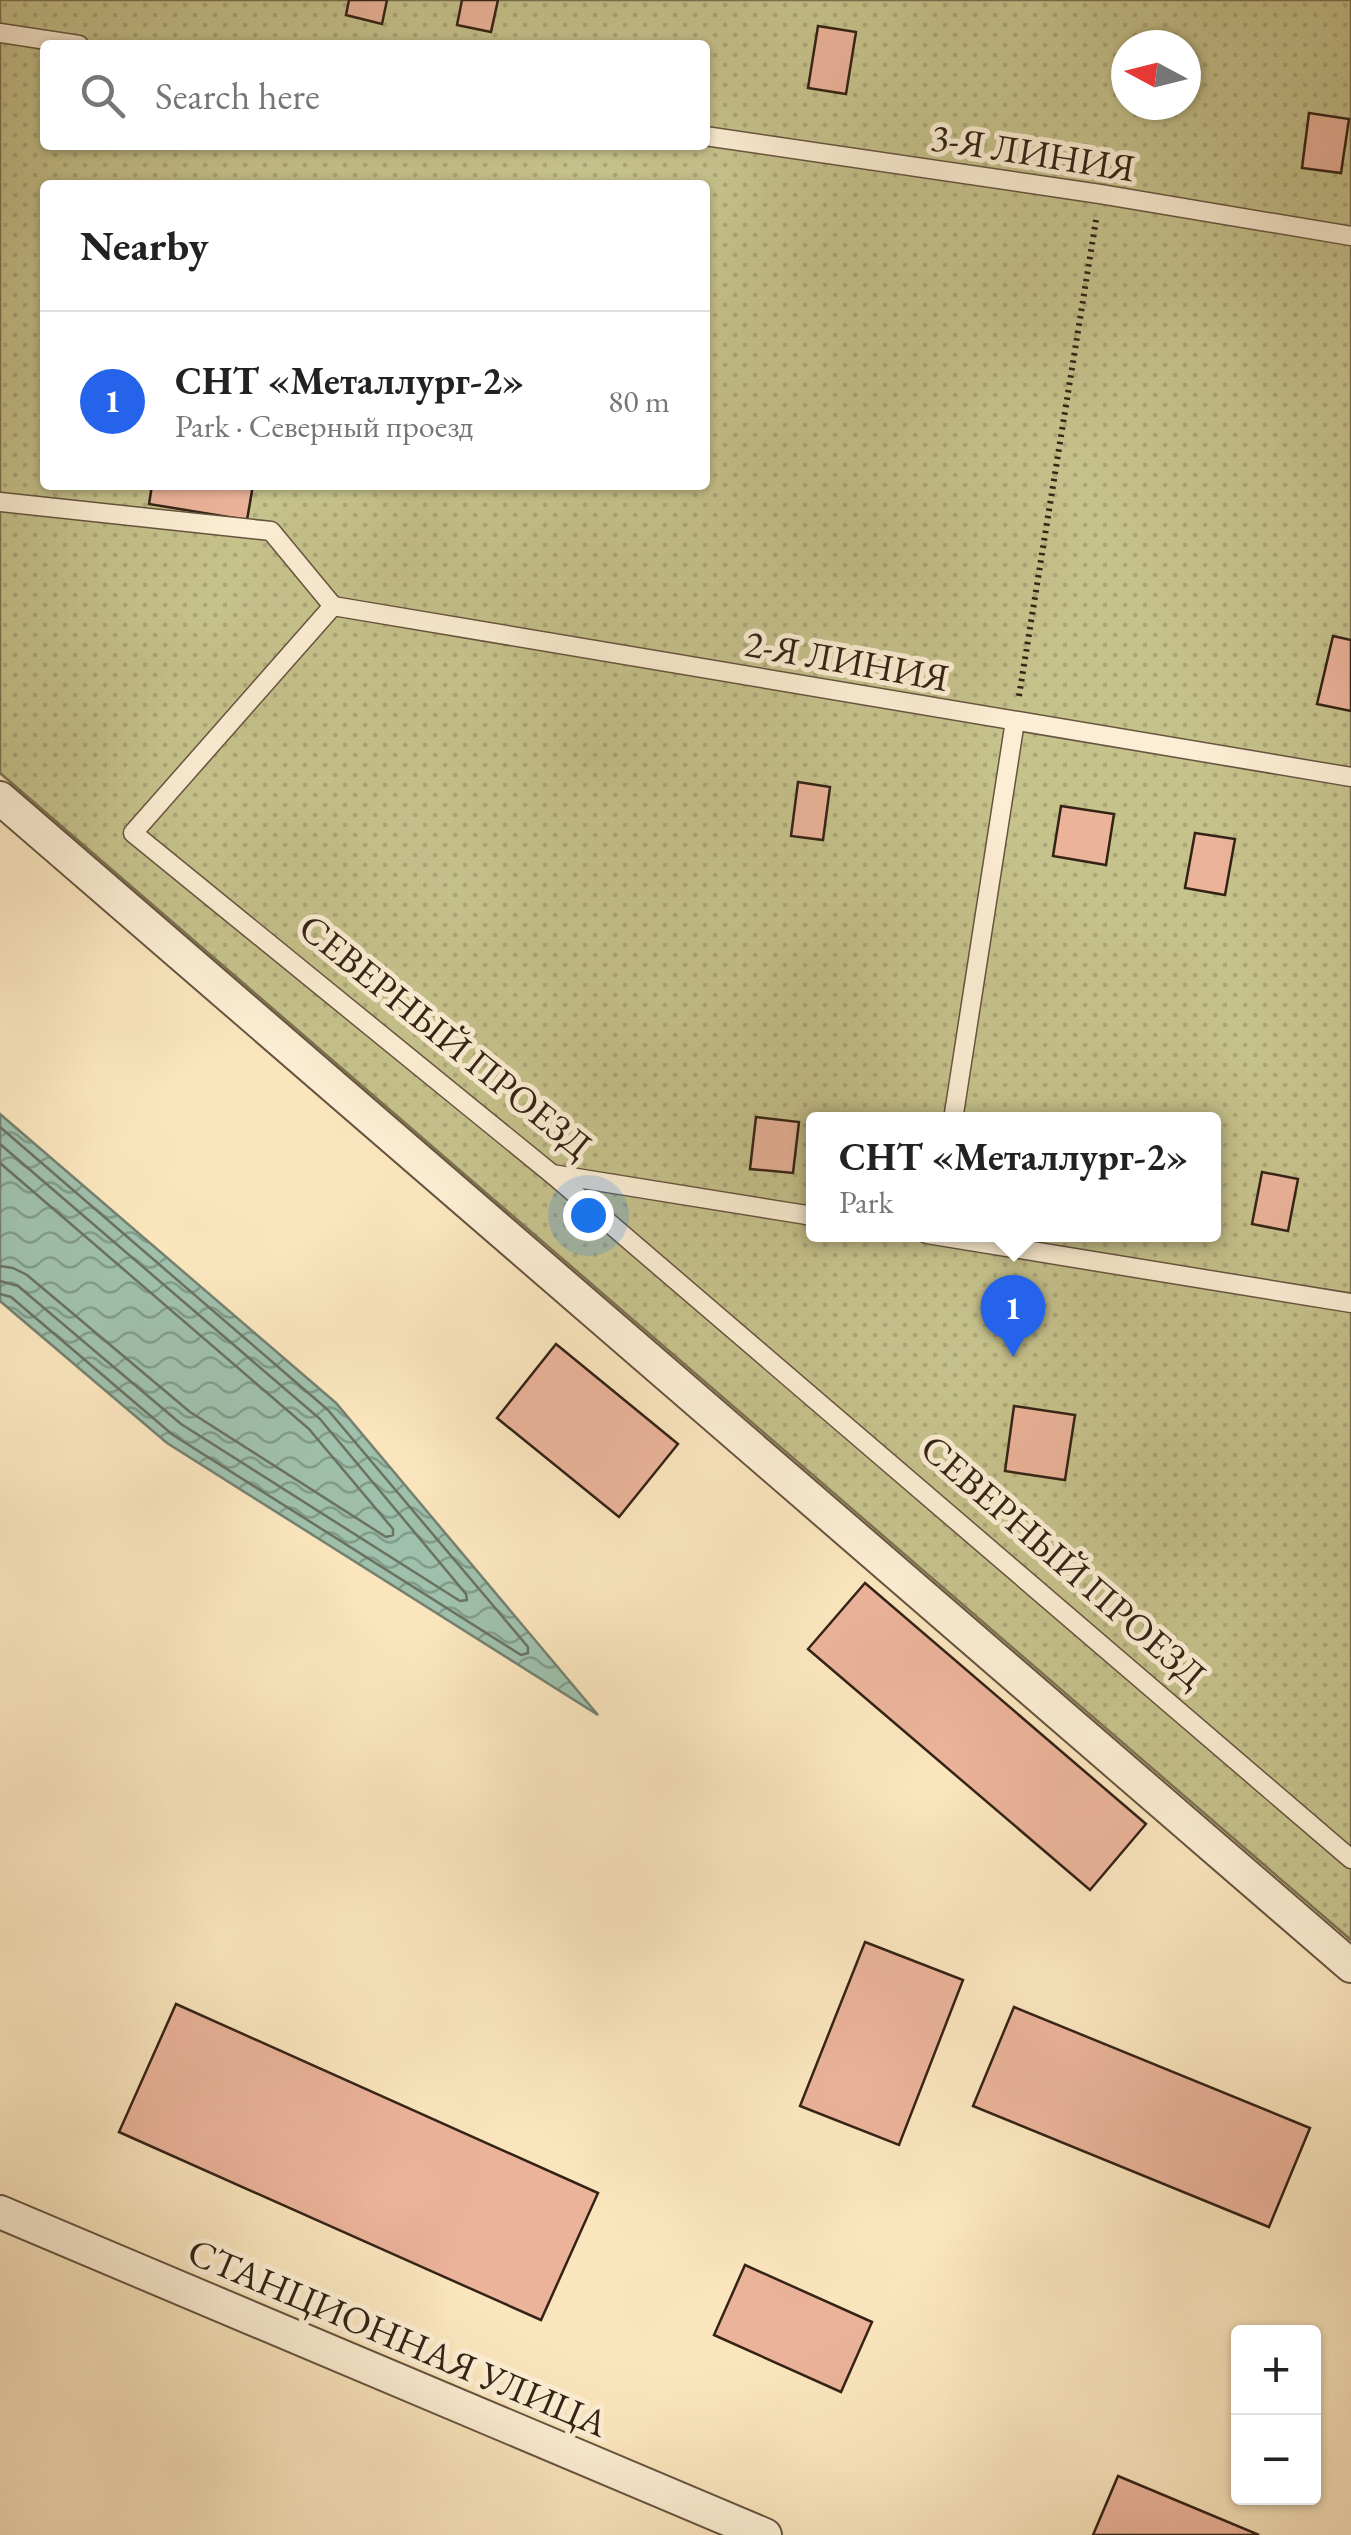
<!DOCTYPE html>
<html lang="en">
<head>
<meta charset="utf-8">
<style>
	:root { --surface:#fff; --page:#f6f6f6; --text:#222; --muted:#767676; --line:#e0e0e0; --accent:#2563eb }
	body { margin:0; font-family:"EB Garamond",serif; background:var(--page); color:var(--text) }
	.controls { position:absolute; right:30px; bottom:30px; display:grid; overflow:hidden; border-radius:10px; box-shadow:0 2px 8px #0004 }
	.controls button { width:90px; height:90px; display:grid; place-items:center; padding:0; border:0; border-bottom:2px solid var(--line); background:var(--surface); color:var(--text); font:50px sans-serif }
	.compass { position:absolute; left:1111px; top:30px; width:90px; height:90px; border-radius:50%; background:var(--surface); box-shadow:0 2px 8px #0004; rotate:277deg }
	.you { position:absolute; left:588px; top:1215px; width:35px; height:35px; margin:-25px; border:8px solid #fff; border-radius:50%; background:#1a73e8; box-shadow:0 0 0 15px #1a73e833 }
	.badge { display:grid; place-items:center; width:65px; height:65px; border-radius:50%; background:var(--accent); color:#fff; font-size:32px; font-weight:700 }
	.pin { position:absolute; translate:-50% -82px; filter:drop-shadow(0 2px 5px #0008) }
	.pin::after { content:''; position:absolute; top:52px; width:35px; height:30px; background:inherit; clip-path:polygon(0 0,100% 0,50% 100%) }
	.popup { position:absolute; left:806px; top:1112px; width:415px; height:130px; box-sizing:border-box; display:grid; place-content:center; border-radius:10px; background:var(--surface); filter:drop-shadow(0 2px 8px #0005); font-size:32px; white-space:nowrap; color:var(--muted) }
	.popup b { font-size:38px; color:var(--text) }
	.popup::after { content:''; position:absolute; left:50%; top:100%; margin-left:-20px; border:20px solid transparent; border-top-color:var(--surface) }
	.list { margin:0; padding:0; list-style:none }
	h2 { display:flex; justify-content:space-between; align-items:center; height:130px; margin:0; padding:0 40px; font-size:42px }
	h2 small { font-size:32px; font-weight:400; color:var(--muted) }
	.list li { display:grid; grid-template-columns:65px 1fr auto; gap:30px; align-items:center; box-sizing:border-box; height:180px; padding:0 40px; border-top:2px solid var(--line) }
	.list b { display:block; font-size:38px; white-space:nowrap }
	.list p { margin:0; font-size:32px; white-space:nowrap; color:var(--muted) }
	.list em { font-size:32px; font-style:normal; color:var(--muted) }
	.icon { flex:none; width:55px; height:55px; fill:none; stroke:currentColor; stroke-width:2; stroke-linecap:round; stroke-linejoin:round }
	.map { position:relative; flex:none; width:1351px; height:2535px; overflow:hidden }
	.search { position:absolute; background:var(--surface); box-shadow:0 2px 8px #0004; left:40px; top:40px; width:670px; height:110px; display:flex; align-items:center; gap:25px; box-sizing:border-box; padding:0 35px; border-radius:10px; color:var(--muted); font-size:38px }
	.panel { position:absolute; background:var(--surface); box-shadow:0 2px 8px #0004; left:40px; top:180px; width:670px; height:310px; border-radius:10px }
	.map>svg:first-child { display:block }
	.green { fill:url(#green-dots); stroke:#7d7250; stroke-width:2.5; fill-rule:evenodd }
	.water { fill:url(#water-waves); stroke:#748170; stroke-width:2.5 }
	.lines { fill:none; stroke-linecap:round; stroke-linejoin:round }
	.shore { stroke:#6a7260; stroke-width:2.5 }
	.building { fill:#ebb39a; stroke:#342315; stroke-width:2.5 }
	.service-casing { stroke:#66543f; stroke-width:21 }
	.minor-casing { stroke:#66543f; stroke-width:36 }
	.path { stroke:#342315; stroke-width:6; stroke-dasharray:2.5 5; stroke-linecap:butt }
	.service { stroke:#fceed4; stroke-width:18 }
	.minor { stroke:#fceed4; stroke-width:32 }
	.labels { text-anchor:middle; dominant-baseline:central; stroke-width:10; stroke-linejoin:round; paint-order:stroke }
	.street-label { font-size:38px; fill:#342315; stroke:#fceed4 }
</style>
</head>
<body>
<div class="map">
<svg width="1351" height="2535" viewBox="0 0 1351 2535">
	<defs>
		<pattern id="green-dots" width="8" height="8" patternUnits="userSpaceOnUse" patternTransform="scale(2.5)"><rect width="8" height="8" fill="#c6c28c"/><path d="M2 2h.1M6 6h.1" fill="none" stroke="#aba678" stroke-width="1.8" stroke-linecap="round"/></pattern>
		<pattern id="water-waves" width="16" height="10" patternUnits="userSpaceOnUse" patternTransform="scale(2.5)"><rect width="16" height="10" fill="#9fc0ac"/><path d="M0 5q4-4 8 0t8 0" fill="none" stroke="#829c8b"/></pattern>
	</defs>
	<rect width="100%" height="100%" fill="#fae5bd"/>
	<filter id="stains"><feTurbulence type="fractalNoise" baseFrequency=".002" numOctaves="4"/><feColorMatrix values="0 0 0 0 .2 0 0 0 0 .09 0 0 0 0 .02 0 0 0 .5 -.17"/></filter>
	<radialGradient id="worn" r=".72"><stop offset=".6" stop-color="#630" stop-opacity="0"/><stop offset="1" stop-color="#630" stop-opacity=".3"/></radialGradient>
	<!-- green -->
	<path class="green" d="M0 0H1351V1940L0 773ZM45 45H705V145H45ZM1126 45H1186V105H1126ZM45 185H705V485H45ZM813 1120H1213V1234H813Z"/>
	<!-- water -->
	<path class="water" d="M0 1114 336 1403 598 1715 167 1443 0 1301Z"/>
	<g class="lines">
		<!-- shore -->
		<g class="shore">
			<path d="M0 1127 328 1410 528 1647V1653L521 1655 173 1435 11 1297 0 1294"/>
			<path d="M0 1144 320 1419 466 1594 467 1600 460 1601 181 1424 18 1286 0 1281"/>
			<path d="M0 1163 309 1429 393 1529V1535L386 1537 190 1412 27 1275 13 1268 0 1266"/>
		</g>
	</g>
	<!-- building -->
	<g class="building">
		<path d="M349 0H387L382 24 346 15Z"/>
		<path d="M462 0H498L491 32 457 25Z"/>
		<path d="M818 26 856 32 846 94 808 88Z"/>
		<path d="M1309 113 1349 119 1341 173 1302 168Z"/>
		<path d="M152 485H253L247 520 149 504Z"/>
		<path d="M1333 636 1351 640V711L1317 704Z"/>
		<path d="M798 782 830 787 823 840 791 836Z"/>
		<path d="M1061 806 1114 814 1106 865 1053 856Z"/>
		<path d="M1195 833 1235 839 1225 895 1185 888Z"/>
		<path d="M756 1117 799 1122 793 1173 750 1169Z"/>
		<path d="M1262 1172 1298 1179 1288 1231 1252 1224Z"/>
		<path d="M556 1344 678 1444 619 1517 497 1418Z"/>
		<path d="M1014 1406 1075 1415 1065 1480 1005 1471Z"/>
		<path d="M865 1583 1146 1824 1090 1890 808 1649Z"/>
		<path d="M865 1942 963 1980 899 2145 800 2106Z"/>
		<path d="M176 2004 598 2193 541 2320 119 2132Z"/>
		<path d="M1014 2007 1310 2128 1269 2227 973 2106Z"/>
		<path d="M745 2265 872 2322 841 2392 714 2335Z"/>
		<path d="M1118 2476 1259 2535H1093Z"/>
	</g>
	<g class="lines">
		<!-- service casing -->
		<g class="service-casing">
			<g id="service">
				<path d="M0 33 79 45"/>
				<path d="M705 136 1100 194 1351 236"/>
				<path d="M0 502 271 531 333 606"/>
				<path d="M333 606 133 833 552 1174 1351 1859"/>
				<path d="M333 606 1351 777"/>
				<path d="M953 1120 1015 721"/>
				<path d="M552 1174 813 1216"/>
				<path d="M927 1234 1351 1303"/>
			</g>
		</g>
		<!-- minor casing -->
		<g class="minor-casing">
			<g id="minor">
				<path d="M0 798 1351 1966"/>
				<path d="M0 2212 765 2535"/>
			</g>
		</g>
		<!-- path -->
		<path class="path" d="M1019 696 1096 220"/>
		<!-- service -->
		<use href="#service" class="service"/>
		<!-- minor -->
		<use href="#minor" class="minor"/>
	</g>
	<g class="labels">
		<!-- street labels -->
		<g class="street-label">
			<text transform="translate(1033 152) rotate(9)">3-Я ЛИНИЯ</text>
			<text transform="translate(847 660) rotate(10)">2-Я ЛИНИЯ</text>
			<text transform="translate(446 1036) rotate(39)">СЕВЕРНЫЙ ПРОЕЗД</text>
			<text transform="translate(1064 1561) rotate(41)">СЕВЕРНЫЙ ПРОЕЗД</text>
			<text transform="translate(398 2337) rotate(23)">СТАНЦИОННАЯ УЛИЦА</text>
		</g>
	</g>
	<rect width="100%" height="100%" filter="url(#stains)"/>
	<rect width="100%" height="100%" fill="url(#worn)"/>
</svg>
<div class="controls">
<button>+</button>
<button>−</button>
</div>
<svg class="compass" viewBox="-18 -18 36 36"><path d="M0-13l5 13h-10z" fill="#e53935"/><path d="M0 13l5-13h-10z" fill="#767676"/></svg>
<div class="you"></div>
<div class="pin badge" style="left:1013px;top:1357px">1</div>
<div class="popup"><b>СНТ «Металлург-2»</b>Park</div>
<div class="search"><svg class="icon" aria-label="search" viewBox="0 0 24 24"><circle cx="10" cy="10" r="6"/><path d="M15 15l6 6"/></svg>Search here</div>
<section class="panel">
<h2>Nearby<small></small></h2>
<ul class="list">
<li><span class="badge">1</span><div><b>СНТ «Металлург-2»</b><p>Park · Северный проезд</p></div><em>80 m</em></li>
</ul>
</section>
</div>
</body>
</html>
